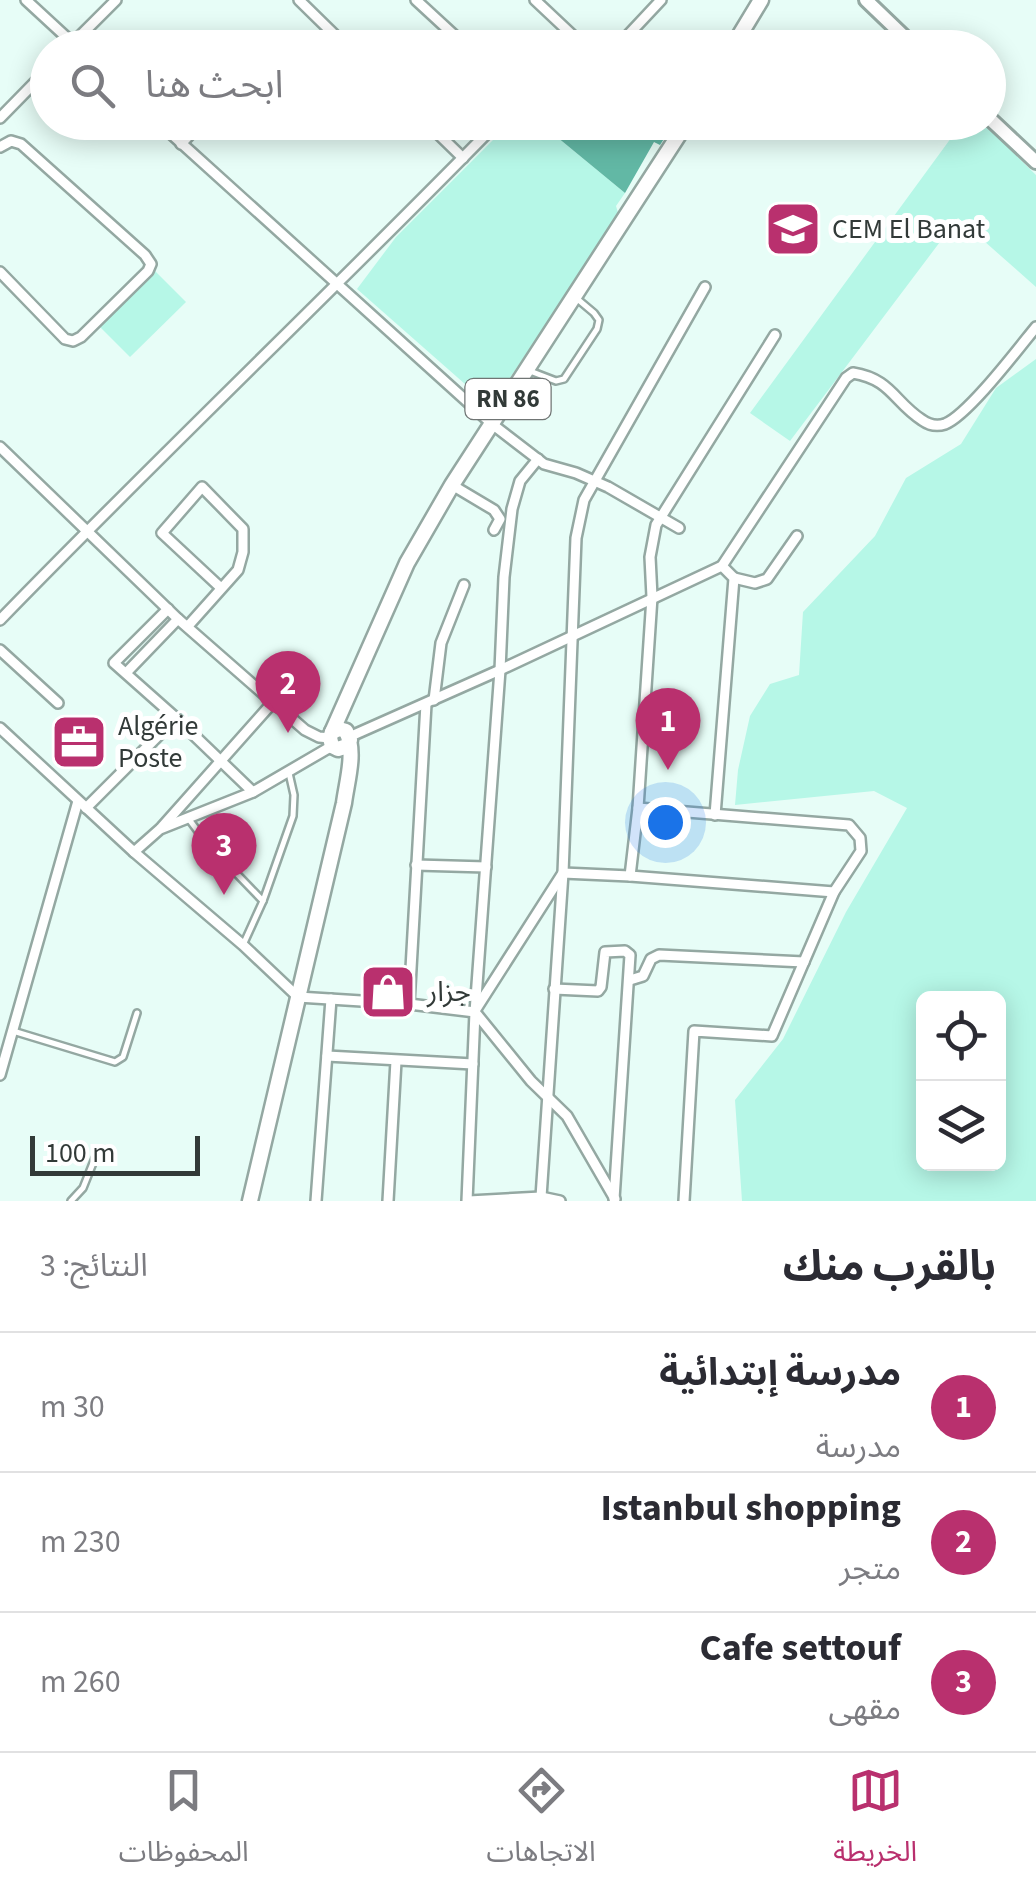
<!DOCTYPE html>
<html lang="ar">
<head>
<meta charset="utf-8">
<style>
	:root { --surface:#fff; --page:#f2f2f3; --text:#2b2b33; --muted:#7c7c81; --line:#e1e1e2; --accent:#b9306e }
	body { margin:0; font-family:"Source Sans 3","Noto Sans Arabic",sans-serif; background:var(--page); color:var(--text); direction:rtl }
	.controls { position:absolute; right:30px; bottom:30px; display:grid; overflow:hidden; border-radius:15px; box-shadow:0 5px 25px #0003 }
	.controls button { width:90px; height:90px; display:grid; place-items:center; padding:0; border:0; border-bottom:2px solid var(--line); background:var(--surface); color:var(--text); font:50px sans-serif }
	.scale { position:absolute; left:30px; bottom:25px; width:170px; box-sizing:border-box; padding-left:10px; border:5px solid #323a38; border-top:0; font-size:28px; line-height:35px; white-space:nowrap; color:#323a38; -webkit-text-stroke:8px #fff; paint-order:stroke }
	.you { position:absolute; left:665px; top:822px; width:35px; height:35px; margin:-25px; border:8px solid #fff; border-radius:50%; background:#1a73e8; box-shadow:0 0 0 15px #1a73e833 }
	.badge { display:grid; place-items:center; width:65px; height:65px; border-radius:50%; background:var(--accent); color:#fff; font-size:32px; font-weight:700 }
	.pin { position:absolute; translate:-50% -82px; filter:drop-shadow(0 2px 5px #0008) }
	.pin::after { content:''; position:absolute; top:52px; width:35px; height:30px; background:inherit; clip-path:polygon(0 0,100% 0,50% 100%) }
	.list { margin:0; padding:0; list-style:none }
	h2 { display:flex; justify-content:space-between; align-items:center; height:130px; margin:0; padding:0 40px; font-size:42px }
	h2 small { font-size:32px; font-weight:400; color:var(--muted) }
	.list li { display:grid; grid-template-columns:65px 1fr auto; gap:30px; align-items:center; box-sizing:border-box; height:140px; padding:0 40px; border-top:2px solid var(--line) }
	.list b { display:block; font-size:38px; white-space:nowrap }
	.list p { margin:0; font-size:32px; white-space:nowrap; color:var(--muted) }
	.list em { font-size:32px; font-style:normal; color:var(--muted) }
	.icon { flex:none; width:55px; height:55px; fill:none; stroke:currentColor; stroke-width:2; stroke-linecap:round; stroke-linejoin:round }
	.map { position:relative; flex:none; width:1036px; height:1201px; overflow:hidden; direction:ltr }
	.search { position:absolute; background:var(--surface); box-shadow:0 5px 25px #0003; left:30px; right:30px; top:30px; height:110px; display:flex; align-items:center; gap:25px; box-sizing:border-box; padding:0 35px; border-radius:55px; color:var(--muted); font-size:38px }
	.sheet { height:550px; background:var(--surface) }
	nav { display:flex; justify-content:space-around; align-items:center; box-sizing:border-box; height:140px; border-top:2px solid var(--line); background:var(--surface); font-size:28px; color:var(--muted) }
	nav a { display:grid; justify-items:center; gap:5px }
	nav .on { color:var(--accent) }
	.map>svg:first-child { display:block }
	.green { fill:#b6f7e7; fill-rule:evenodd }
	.water { fill:#62b8a5 }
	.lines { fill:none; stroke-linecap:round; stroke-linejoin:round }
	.lane-casing { stroke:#94a8a2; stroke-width:10 }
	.street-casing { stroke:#94a8a2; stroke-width:14 }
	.secondary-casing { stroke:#94a8a2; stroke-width:18 }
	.primary-casing { stroke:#94a8a2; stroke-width:19 }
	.lane { stroke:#fff; stroke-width:5 }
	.street { stroke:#fff; stroke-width:9 }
	.secondary { stroke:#fff; stroke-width:12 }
	.primary { stroke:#fff; stroke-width:14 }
	.labels { text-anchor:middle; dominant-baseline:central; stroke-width:10; stroke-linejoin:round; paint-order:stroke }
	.shield { fill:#fff; stroke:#707574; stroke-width:2.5 }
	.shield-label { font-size:25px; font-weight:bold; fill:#323a38 }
	.poi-label { font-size:28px; fill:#323a38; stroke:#fff; text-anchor:start }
</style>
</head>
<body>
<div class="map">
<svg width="1036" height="1201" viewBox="0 0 1036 1201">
	<rect width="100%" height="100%" fill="#e7fdf7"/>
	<!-- green -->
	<g class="green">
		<path d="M510 123H540L625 193 616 206 619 216 497 397 482 399 357 289 396 237Z"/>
		<path d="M962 123 985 125 1036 175V287L958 218 790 441 750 413Z"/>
		<path d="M154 270 186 302 130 357 100 327Z"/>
		<path d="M1036 359V1201H742L735 1100 783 1039 846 912 907 808 874 791 735 805 738 770 750 716 770 684 799 675 803 612 875 536 906 478 961 444 996 388ZM924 998H998V1164H924Z"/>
	</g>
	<!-- water -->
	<path class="water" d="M540 123H659L669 131 660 145 654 142 625 193Z"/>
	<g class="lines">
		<!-- lane casing -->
		<g class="lane-casing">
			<g id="lane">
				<path d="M530 371 556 381 564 379 597 329 599 320 594 313 575 297"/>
				<path d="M188 818 206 842 263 901"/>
				<path d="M243 945 263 901 293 816 294 795 289 773"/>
				<path d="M13 1031 115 1062 123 1057 137 1013"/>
				<path d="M71 1201 83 1188 95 1158"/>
			</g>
		</g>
		<!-- street casing -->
		<g class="street-casing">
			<g id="street">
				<path d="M26 0 78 48"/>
				<path d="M299 0 348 48"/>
				<path d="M416 0 468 48"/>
				<path d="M535 0 586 48"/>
				<path d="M68 48 116 0"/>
				<path d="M616 48 661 0"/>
				<path d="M0 118 48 69"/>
				<path d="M158 122 492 424 544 464 576 473 608 487 679 528"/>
				<path d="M426 122 463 158"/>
				<path d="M181 144 202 122"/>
				<path d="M0 147 11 141 21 144 145 255 151 264 148 271 81 337 73 341 65 339 0 272"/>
				<path d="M0 447 178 619 305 730 319 737 330 738"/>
				<path d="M452 485 494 510 500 519 494 530"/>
				<path d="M734 578 755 583 767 579 797 536"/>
				<path d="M168 609 114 663 176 718 253 792"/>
				<path d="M0 620C163 452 334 290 498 122"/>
				<path d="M188 626 238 570 243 552V529L202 487 162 533 221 588"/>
				<path d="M0 650 58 703"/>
				<path d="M126 673 178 619"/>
				<path d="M434 700 441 643 464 585"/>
				<path d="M0 728 134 852 243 945 298 997 409 1004 475 1012 531 1081 567 1116 615 1199"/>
				<path d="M349 737 500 670 722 566 846 378 853 373C891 379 894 402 922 420 929 425 936 427 945 424 968 415 1018 349 1036 327"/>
				<path d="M86 808 176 718"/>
				<path d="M638 808 849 825 860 838 861 851 834 892 772 1036 694 1031 684 1201"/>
				<path d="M715 815 734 578 722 566"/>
				<path d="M162 827 274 701"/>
				<path d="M134 852 160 829 253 792 332 746"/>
				<path d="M416 865 486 867"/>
				<path d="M630 876 638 808 652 597 650 557 656 525 775 335"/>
				<path d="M630 980 643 976 651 959 659 955 804 962"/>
				<path d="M554 989 598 991 601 987 605 952 625 951 630 955 614 1199"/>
				<path d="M409 1004 426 704"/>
				<path d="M476 1009 563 873 630 876 834 892"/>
				<path d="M327 1056 473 1064"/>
				<path d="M0 1075 78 801"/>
				<path d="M541 1197 563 873 576 538 584 500 705 287"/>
				<path d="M316 1201 331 999"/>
				<path d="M388 1201 396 1061"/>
				<path d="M467 1201 475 1012 500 670 504 577 512 509 520 481 538 459"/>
				<path d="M469 1201 541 1197 560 1201"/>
			</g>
		</g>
		<!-- secondary casing -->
		<g class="secondary-casing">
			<g id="secondary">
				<path d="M866 0 916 48"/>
				<path d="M988 117 1036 162"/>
			</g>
		</g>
		<!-- primary casing -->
		<g class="primary-casing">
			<g id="primary">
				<path d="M732 48 761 0"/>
				<path d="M332 732 407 563 452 485 687 122"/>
				<path d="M250 1201 344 803C347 780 356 753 346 731L339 729 332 732 330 738 332 746 338 749 347 746 350 740"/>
			</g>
		</g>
		<!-- lane -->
		<use href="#lane" class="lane"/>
		<!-- street -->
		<use href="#street" class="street"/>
		<!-- secondary -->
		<use href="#secondary" class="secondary"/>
		<!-- primary -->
		<use href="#primary" class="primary"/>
	</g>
	<!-- icons -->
	<defs>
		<g id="school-square" transform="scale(2.875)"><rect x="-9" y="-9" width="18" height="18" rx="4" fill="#b9306e" stroke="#fff"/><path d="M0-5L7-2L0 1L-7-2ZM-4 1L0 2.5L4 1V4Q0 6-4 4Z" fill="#fff"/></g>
		<g id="office-square" transform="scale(2.875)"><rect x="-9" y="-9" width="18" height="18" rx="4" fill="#b9306e" stroke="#fff"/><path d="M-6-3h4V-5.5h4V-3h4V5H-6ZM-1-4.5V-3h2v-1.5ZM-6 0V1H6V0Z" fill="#fff"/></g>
		<g id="shop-square" transform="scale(2.875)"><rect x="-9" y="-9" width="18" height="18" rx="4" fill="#b9306e" stroke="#fff"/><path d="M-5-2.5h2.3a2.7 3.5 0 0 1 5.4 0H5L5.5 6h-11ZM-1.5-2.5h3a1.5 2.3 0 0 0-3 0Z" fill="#fff"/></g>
	</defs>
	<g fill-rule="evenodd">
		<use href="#school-square" x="793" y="229"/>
		<use href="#office-square" x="79" y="742"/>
		<use href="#shop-square" x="388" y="992"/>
	</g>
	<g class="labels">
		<!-- shield labels -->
		<rect class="shield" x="465.5" y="379" width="85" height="40" rx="8"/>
		<g class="shield-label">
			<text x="508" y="399">RN 86</text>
		</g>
		<!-- poi labels -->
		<g class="poi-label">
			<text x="832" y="229">CEM El Banat</text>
			<text x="118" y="726">Algérie<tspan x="118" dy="32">Poste</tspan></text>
			<text x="427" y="992">جزار</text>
		</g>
	</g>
</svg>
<div class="controls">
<button><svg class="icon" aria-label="locate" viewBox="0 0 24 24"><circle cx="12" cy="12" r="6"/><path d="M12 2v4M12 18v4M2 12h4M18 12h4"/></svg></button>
<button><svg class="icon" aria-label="layers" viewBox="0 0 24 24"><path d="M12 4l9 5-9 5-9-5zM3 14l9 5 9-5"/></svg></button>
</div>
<div class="scale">100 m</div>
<div class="you"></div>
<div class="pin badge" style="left:668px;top:770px">1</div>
<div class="pin badge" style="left:288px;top:733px">2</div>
<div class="pin badge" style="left:224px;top:895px">3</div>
<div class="search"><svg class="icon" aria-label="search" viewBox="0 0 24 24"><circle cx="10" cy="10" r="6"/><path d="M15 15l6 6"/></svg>ابحث هنا</div>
</div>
<section class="sheet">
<h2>بالقرب منك<small>النتائج: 3</small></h2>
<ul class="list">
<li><span class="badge">1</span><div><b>مدرسة إبتدائية</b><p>مدرسة</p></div><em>30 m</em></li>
<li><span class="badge">2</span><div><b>Istanbul shopping</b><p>متجر</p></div><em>230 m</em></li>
<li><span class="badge">3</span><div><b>Cafe settouf</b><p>مقهى</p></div><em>260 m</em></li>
</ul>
</section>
<nav>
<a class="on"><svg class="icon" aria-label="map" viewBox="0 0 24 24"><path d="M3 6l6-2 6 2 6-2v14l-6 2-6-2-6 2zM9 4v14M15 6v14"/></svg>الخريطة</a>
<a><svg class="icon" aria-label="directions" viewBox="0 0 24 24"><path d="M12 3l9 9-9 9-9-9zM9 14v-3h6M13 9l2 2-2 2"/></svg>الاتجاهات</a>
<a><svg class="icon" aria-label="saved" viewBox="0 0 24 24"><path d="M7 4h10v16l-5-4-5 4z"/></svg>المحفوظات</a>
</nav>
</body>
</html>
